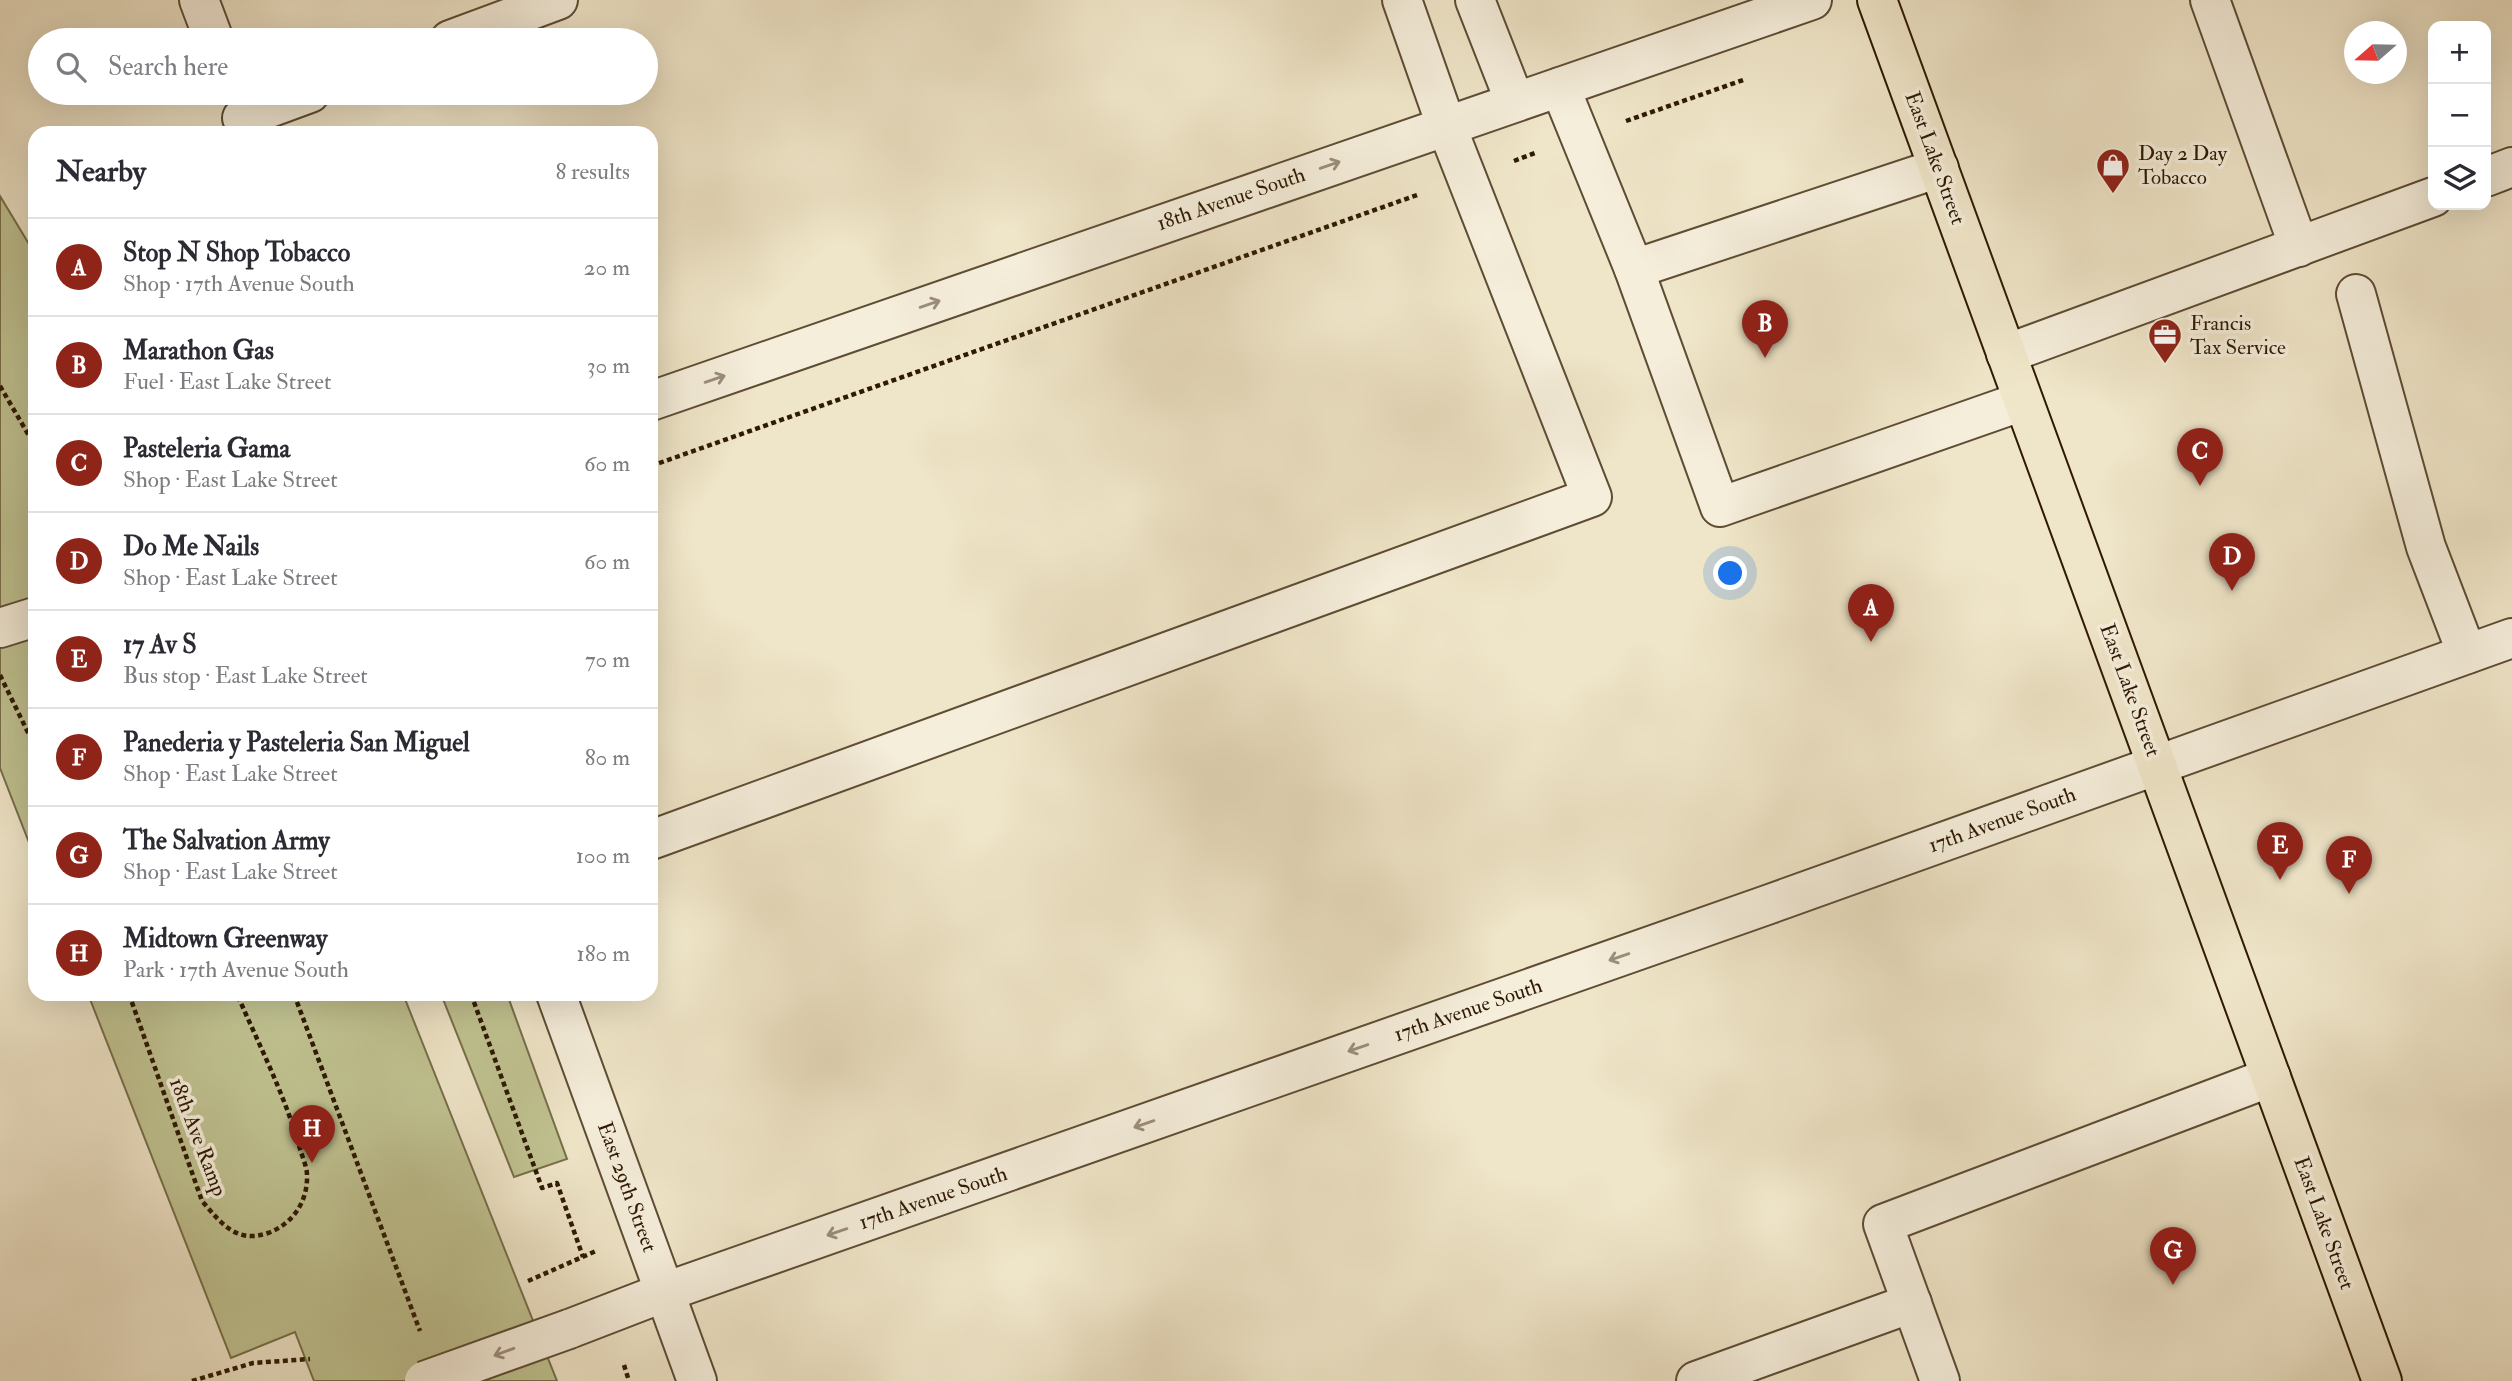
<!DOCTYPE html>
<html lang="en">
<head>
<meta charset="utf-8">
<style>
	:root { --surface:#fff; --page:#f2f2f3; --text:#2b2b33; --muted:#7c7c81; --line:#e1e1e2; --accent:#8f2418 }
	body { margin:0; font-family:"IM FELL Double Pica",serif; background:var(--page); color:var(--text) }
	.controls { position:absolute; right:21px; top:21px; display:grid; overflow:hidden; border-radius:14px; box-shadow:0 7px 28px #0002 }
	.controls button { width:63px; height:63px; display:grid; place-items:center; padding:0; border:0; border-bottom:2px solid var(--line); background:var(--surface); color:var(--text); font:35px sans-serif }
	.compass { position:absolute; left:2344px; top:21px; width:63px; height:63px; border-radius:50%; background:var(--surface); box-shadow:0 7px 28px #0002; rotate:250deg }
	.you { position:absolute; left:1731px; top:574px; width:24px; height:24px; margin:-18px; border:5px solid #fff; border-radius:50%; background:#1a73e8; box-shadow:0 0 0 10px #1a73e833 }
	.badge { display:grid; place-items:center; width:46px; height:46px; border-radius:50%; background:var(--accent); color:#fff; font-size:23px; font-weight:700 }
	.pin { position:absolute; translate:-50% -58px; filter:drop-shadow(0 2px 4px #0008) }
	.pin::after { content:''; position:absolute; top:37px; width:24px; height:21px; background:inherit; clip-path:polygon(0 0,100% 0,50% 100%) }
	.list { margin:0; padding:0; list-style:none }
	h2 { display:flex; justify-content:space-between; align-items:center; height:91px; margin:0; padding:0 28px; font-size:30px }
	h2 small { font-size:23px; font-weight:400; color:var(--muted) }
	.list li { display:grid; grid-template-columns:46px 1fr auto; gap:21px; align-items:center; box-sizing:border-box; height:98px; padding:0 28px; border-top:2px solid var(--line) }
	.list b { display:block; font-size:26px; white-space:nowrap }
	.list p { margin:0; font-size:23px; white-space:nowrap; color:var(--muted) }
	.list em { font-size:23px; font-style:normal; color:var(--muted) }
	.icon { flex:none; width:38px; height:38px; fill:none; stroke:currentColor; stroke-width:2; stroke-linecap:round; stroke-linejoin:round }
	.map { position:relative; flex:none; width:2512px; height:1381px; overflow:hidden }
	.search { position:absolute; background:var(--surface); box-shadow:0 7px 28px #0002; left:28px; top:28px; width:630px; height:77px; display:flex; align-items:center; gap:18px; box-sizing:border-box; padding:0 24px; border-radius:38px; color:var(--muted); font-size:26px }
	.panel { position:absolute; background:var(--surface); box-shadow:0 7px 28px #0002; left:28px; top:126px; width:630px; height:875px; border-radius:21px }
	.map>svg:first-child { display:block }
	.green { fill:#c0c291; stroke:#776e4a; stroke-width:2 }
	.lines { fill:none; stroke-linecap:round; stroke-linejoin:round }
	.minor-casing { stroke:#5e4c34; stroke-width:42 }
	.major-casing { stroke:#2e1903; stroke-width:42 }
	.path { stroke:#2e1903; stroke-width:4.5; stroke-dasharray:5 3.5; stroke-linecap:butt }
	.minor { stroke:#f5eedb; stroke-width:38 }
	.major { stroke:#efe5c8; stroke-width:38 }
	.minor-bridge-casing { stroke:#5e4c34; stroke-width:42; stroke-linecap:butt }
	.minor-bridge { stroke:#f5eedb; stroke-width:38 }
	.oneway { stroke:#9b8e7a }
	.labels { text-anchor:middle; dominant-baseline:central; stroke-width:7; stroke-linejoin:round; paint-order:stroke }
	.poi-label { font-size:21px; fill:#2e1903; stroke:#f5eedb; text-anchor:start }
	.street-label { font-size:21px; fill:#2e1903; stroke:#f5eedb }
</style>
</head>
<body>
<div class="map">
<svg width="2512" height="1381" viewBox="0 0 2512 1381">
	<rect width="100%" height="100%" fill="#efe5c8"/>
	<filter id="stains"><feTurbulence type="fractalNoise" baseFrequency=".00286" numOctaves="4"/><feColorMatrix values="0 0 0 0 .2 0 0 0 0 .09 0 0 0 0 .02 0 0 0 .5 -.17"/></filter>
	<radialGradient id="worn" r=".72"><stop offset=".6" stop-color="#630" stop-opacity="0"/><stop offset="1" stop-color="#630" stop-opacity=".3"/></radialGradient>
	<!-- green -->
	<g class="green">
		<path d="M0 196 35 254V858L0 768Z"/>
		<path d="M88 994H403L557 1381H314L295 1332 231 1358Z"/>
		<path d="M441 994H507L567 1159 514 1177Z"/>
	</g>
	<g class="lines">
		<!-- minor casing -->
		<g class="minor-casing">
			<g id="minor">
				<path d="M199 0 214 40"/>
				<path d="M1475 0 1515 102"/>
				<path d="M2210 0 2299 247"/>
				<path d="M450 40 558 0"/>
				<path d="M1560 87 1634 269 1720 507 2023 401"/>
				<path d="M242 118 310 93"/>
				<path d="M2486 177 2512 167"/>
				<path d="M1634 269 1939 168"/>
				<path d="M2356 294 2426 547 2467 654"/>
				<path d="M2006 354 2433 197"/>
				<path d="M651 401 1812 0"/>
				<path d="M0 628 35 617"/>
				<path d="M651 840 1592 497 1446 125 1402 0"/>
				<path d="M556 994 697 1381"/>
				<path d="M569 1329 665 1292 1767 905 2512 638"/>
				<path d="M1696 1381 1912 1303"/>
				<path d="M1940 1381 1883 1224 2271 1077"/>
			</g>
		</g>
		<!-- major casing -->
		<g class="major-casing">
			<path id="major" d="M1877 0 2382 1381"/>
		</g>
		<!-- path -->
		<g class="path">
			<path d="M1626 121 1746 79"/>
			<path d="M1514 161 1535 153"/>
			<path d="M0 386 35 446"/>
			<path d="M651 466 1420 194"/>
			<path d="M0 675 35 747"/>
			<path d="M129 994 202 1201C221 1223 236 1244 268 1233 293 1224 308 1201 307 1175 307 1167 302 1156 300 1149 285 1095 259 1045 237 994"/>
			<path d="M294 994 420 1331"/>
			<path d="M471 994 542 1188 557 1183 583 1257"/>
			<path d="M528 1281 596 1251"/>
			<path d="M624 1365 629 1381"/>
			<path d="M192 1381 253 1363 310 1359"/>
		</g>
		<!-- minor -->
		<use href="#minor" class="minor"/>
		<!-- major -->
		<use href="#major" class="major"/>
		<!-- minor-bridge casing -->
		<g class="minor-bridge-casing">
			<path id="minor-bridge" d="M424 1381 569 1329"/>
		</g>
		<!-- minor-bridge -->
		<use href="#minor-bridge" class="minor-bridge"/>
	</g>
	<!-- one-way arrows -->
	<defs><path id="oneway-shaft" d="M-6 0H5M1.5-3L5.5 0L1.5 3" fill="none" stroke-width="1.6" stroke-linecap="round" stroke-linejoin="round" transform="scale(1.75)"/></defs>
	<g class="oneway">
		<use href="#oneway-shaft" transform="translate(1330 165) rotate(-19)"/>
		<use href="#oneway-shaft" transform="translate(930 304) rotate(-19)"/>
		<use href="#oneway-shaft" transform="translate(715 379) rotate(-19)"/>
		<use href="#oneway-shaft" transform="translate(1619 957) rotate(161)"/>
		<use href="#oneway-shaft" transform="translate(1358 1048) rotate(161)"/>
		<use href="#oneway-shaft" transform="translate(1144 1124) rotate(161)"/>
		<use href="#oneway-shaft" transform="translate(837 1232) rotate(161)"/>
		<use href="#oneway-shaft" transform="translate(504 1352) rotate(160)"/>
	</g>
	<!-- icons -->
	<defs>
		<g id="shop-pin" transform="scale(1.75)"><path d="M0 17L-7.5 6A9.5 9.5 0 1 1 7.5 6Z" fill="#8f2418" stroke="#f5eedb"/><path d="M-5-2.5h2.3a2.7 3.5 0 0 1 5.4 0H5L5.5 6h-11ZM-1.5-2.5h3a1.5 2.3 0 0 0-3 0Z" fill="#fff"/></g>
		<g id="office-pin" transform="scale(1.75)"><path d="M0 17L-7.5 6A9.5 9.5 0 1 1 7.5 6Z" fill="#8f2418" stroke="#f5eedb"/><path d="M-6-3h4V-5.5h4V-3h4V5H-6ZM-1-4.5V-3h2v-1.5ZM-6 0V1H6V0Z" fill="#fff"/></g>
	</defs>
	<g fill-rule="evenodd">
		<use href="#shop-pin" x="2113" y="165"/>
		<use href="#office-pin" x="2165" y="335"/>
	</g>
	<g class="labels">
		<!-- poi labels -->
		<g class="poi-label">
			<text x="2138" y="153">Day 2 Day<tspan x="2138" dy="24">Tobacco</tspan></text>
			<text x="2190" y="323">Francis<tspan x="2190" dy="24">Tax Service</tspan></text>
		</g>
		<!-- street labels -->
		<g class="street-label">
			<text transform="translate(1935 158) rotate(70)">East Lake Street</text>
			<text transform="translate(1231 199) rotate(-19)">18th Avenue South</text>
			<text transform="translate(2130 690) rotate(70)">East Lake Street</text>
			<text transform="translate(2002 820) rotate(-20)">17th Avenue South</text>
			<text transform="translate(1468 1010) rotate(-19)">17th Avenue South</text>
			<text transform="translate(198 1137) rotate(69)">18th Ave Ramp</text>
			<text transform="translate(627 1187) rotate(70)">East 29th Street</text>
			<text transform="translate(933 1198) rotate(-19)">17th Avenue South</text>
			<text transform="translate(2324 1223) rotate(70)">East Lake Street</text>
		</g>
	</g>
	<rect width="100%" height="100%" filter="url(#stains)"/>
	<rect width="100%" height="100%" fill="url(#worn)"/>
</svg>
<div class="controls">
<button>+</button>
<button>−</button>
<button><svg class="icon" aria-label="layers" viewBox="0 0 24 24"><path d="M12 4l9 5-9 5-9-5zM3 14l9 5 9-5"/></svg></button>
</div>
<svg class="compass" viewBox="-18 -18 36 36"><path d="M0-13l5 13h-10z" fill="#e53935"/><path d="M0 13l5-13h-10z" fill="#7c7c81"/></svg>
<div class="you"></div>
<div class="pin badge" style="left:1871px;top:642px">A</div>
<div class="pin badge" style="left:1765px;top:358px">B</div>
<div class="pin badge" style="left:2200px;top:486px">C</div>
<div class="pin badge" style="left:2232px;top:591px">D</div>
<div class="pin badge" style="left:2280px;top:880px">E</div>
<div class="pin badge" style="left:2349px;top:894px">F</div>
<div class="pin badge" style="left:2173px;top:1285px">G</div>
<div class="pin badge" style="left:312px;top:1163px">H</div>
<div class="search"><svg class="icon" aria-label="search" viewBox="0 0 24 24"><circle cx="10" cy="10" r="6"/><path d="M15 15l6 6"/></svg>Search here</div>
<section class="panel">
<h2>Nearby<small>8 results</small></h2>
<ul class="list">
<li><span class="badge">A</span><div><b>Stop N Shop Tobacco</b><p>Shop · 17th Avenue South</p></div><em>20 m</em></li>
<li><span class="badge">B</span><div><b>Marathon Gas</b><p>Fuel · East Lake Street</p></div><em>30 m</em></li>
<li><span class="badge">C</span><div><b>Pasteleria Gama</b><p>Shop · East Lake Street</p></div><em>60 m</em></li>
<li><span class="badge">D</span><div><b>Do Me Nails</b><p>Shop · East Lake Street</p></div><em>60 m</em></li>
<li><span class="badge">E</span><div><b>17 Av S</b><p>Bus stop · East Lake Street</p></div><em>70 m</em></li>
<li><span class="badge">F</span><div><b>Panederia y Pasteleria San Miguel</b><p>Shop · East Lake Street</p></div><em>80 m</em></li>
<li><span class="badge">G</span><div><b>The Salvation Army</b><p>Shop · East Lake Street</p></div><em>100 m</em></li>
<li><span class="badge">H</span><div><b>Midtown Greenway</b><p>Park · 17th Avenue South</p></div><em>180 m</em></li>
</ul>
</section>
</div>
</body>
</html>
